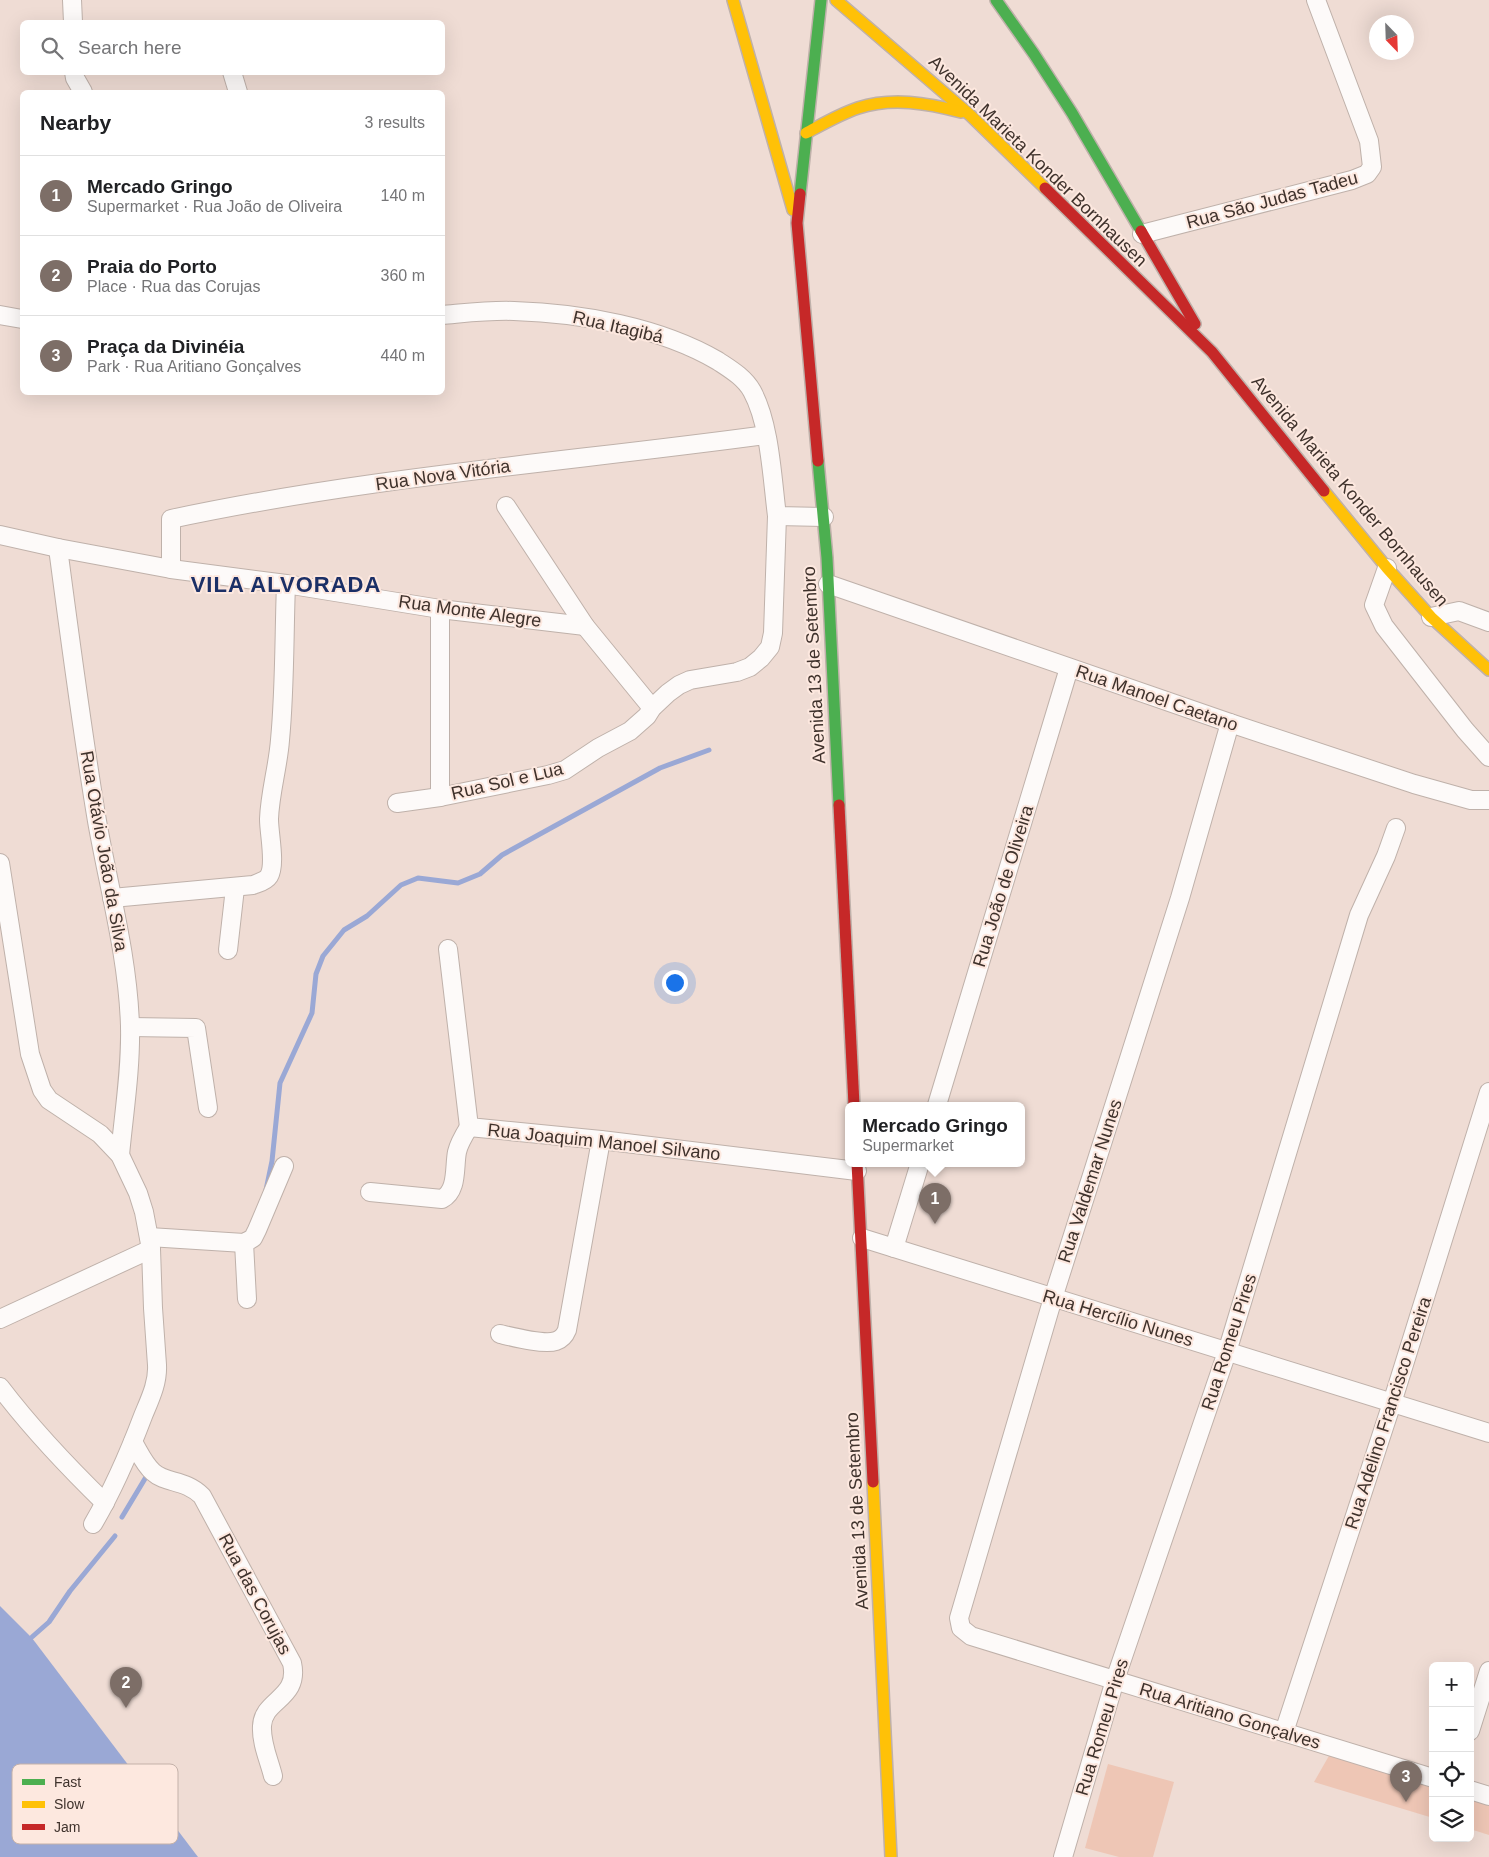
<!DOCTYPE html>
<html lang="en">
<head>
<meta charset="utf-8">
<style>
	:root { --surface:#fff; --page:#f6f6f6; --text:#202124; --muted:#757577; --line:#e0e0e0; --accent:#7d6e67 }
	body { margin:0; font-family:Arial,sans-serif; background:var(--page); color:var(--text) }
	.controls { position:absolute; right:15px; bottom:15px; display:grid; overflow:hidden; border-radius:8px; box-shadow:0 5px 20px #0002 }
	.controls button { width:45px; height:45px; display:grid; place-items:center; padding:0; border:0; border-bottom:1px solid var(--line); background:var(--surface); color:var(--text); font:25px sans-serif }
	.compass { position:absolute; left:1369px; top:15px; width:45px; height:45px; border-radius:50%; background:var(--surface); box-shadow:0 5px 20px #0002; rotate:157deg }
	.you { position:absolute; left:674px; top:982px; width:18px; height:18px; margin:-12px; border:4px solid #fff; border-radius:50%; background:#1a73e8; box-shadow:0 0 0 8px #1a73e833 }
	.badge { display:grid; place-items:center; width:32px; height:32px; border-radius:50%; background:var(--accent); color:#fff; font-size:16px; font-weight:700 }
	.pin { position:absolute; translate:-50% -41px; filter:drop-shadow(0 1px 2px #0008) }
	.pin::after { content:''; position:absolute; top:26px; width:18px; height:15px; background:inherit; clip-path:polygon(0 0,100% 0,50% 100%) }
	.popup { position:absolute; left:845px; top:1102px; width:180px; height:65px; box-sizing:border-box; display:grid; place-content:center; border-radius:8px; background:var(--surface); filter:drop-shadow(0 1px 4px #0005); font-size:16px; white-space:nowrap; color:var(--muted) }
	.popup b { font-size:19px; color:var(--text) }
	.popup::after { content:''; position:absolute; left:50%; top:100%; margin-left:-10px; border:10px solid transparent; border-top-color:var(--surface) }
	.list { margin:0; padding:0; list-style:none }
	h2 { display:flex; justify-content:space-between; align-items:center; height:65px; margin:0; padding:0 20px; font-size:21px }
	h2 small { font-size:16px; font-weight:400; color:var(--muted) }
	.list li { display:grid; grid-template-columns:32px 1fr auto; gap:15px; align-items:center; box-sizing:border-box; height:80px; padding:0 20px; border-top:1px solid var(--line) }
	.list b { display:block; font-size:19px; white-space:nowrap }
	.list p { margin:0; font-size:16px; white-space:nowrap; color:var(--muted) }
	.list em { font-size:16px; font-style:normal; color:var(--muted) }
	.icon { flex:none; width:28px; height:28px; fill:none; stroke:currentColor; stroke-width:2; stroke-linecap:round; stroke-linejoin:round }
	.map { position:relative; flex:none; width:1489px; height:1857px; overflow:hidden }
	.search { position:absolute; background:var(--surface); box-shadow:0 5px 20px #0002; left:20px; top:20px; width:425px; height:55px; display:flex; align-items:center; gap:12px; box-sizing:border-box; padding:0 18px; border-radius:8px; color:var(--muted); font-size:19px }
	.panel { position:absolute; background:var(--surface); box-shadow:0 5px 20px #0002; left:20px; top:90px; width:425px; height:305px; border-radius:8px }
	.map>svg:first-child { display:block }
	.green { fill:#eec6b5 }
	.water { fill:#9aa8d5 }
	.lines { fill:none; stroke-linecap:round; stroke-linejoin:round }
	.stream { stroke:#9aa8d5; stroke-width:5 }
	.street-casing { stroke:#bfb1aa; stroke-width:20 }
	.fast-casing { stroke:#bfb1aa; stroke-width:14 }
	.slow-casing { stroke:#bfb1aa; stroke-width:14 }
	.jam-casing { stroke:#bfb1aa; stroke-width:14 }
	.street { stroke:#fdfaf9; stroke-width:18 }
	.fast { stroke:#4caf50; stroke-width:11 }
	.slow { stroke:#ffc107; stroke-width:11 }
	.jam { stroke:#c62828; stroke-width:11 }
	.labels { text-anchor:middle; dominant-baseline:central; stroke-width:4; stroke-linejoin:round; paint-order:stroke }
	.street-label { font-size:18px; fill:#3f322c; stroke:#fde8df }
	.district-label { font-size:22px; font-weight:bold; letter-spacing:1px; fill:#1b2f66; stroke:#fde8df }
	.key { fill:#fde8df; stroke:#c4b1a9; stroke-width:1 }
	.key-label { font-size:14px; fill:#3f322c }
</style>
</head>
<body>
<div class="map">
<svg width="1489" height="1857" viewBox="0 0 1489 1857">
	<rect width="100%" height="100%" fill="#efdcd4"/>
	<!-- green -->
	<g class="green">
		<path d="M1330 1754 1433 1786V1818L1314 1782Z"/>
		<path d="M1108 1764 1174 1782 1153 1857H1119L1085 1848Z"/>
		<path d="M1470 1797 1489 1803V1835L1470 1829Z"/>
	</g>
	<!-- water -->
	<path class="water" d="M0 1606 32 1638 198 1857H0Z"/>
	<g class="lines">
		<!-- stream -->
		<g class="stream">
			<path d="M266 1190 272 1161 280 1083 312 1013 316 974 323 956 344 930 367 916 401 885 418 878 458 883 480 874 502 855 660 768 709 750"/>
			<path d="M122 1517 146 1477"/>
			<path d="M32 1637 49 1622 70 1591 115 1536"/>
		</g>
		<!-- street casing -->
		<g class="street-casing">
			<g id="street">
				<path d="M72 0 73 22"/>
				<path d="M74 72 75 78 83 92"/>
				<path d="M232 72 238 92"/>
				<path d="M1142 234 1352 180 1367 174 1372 167 1369 141 1316 0"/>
				<path d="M0 315 22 319"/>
				<path d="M442 315C466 313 491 310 514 311 581 313 660 327 718 361 730 369 744 377 752 391 770 424 772 477 777 516L824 517"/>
				<path d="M506 506 585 626 652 708"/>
				<path d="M0 535 58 548 171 569 286 584 440 609 585 626"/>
				<path d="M58 548C70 639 82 731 97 821 109 889 128 957 130 1026 131 1069 124 1112 120 1155"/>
				<path d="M1387 568 1374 605 1384 626 1465 730 1489 757"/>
				<path d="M171 569V519C367 477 567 462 766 435"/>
				<path d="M828 584 1230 723 1414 784 1471 800H1489"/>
				<path d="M440 609V797L548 775 565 770 598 748 630 731 647 716 652 708 668 693 679 685 690 680 737 672 750 667 761 658 770 647 773 633 777 516"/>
				<path d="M1431 617 1459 611 1489 622"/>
				<path d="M1230 723 1180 898 1053 1298 959 1618 961 1628 971 1636 1433 1778"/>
				<path d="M397 803 440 797"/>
				<path d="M0 863 30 1054 42 1090 49 1100 100 1134 120 1155 138 1193 144 1212 151 1249 153 1308 157 1365C158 1383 150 1399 143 1416 129 1453 113 1490 93 1524"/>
				<path d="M112 898 253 885C258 883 266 881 269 876 276 864 269 834 269 819 270 792 278 767 280 740 285 688 284 636 286 584"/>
				<path d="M448 949 469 1127 601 1140 857 1171"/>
				<path d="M228 950 235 888"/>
				<path d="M130 1027 196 1028 208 1108"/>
				<path d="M937 1105 1069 668"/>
				<path d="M370 1192 442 1199C458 1191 454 1167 457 1152 459 1143 464 1135 469 1127"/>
				<path d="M149 1237 244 1243 253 1238 257 1230 284 1166"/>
				<path d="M862 1238 1489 1433"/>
				<path d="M244 1243 247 1299"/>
				<path d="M894 1248 920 1163"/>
				<path d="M0 1319 151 1249"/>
				<path d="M500 1334C513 1337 544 1345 556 1341 562 1339 565 1335 567 1330L601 1140"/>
				<path d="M0 1387C32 1429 68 1467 105 1503"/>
				<path d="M133 1442C139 1452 144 1464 153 1472 166 1484 185 1479 202 1496L292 1663C300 1699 263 1699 262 1726 261 1743 269 1760 273 1776"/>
				<path d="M1470 1731 1489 1671"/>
				<path d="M1284 1732 1392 1403 1489 1092"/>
				<path d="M1470 1790 1489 1796"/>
				<path d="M1063 1857 1115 1680 1227 1352 1359 915 1386 856 1396 828"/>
			</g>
		</g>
		<!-- fast casing -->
		<g class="fast-casing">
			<g id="fast">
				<path d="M996 0 1034 54 1072 113 1141 231"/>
				<path d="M800 194 821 0"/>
				<path d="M818 461 827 558 839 805"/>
			</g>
		</g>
		<!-- slow casing -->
		<g class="slow-casing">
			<g id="slow">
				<path d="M733 0 793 210"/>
				<path d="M836 0 970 115 1045 188"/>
				<path d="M806 133C823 124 840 114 858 108 892 97 927 103 961 112"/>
				<path d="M1324 491 1387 568 1431 617 1489 670"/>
				<path d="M873 1482 891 1857"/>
			</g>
		</g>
		<!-- jam casing -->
		<g class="jam-casing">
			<g id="jam">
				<path d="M1045 188 1212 352 1324 491"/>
				<path d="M800 194 797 223 818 461"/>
				<path d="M1141 231 1195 324"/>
				<path d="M839 805 854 1105"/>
				<path d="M857 1163 873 1482"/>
			</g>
		</g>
		<!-- street -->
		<use href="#street" class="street"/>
		<!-- fast -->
		<use href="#fast" class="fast"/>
		<!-- slow -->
		<use href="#slow" class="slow"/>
		<!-- jam -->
		<use href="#jam" class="jam"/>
	</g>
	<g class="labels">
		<!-- street labels -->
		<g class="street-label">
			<text transform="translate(1038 161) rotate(44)">Avenida Marieta Konder Bornhausen</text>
			<text transform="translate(1272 200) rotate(-15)">Rua São Judas Tadeu</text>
			<text transform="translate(618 327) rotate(13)">Rua Itagibá</text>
			<text transform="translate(443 475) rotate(-8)">Rua Nova Vitória</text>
			<text transform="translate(1350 491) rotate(50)">Avenida Marieta Konder Bornhausen</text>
			<text transform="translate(470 611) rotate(8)">Rua Monte Alegre</text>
			<text transform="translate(814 665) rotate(-93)">Avenida 13 de Setembro</text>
			<text transform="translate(1157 698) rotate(19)">Rua Manoel Caetano</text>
			<text transform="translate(507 781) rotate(-13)">Rua Sol e Lua</text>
			<text transform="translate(104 851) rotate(80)">Rua Otávio João da Silva</text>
			<text transform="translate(1003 886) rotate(-73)">Rua João de Oliveira</text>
			<text transform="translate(604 1142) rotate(6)">Rua Joaquim Manoel Silvano</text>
			<text transform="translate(1090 1181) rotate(-72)">Rua Valdemar Nunes</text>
			<text transform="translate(1118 1318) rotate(17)">Rua Hercílio Nunes</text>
			<text transform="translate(1229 1342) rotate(-72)">Rua Romeu Pires</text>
			<text transform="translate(1388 1413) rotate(-72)">Rua Adelino Francisco Pereira</text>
			<text transform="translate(857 1511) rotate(-93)">Avenida 13 de Setembro</text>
			<text transform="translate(255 1594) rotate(62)">Rua das Corujas</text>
			<text transform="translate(1230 1716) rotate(17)">Rua Aritiano Gonçalves</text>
			<text transform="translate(1102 1727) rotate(-73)">Rua Romeu Pires</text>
		</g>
		<!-- district labels -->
		<g class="district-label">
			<text x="286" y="584">VILA ALVORADA</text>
		</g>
	</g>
	<!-- legend -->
	<rect x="12" y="1764" width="166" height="80" rx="8" class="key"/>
	<rect x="22" y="1779" width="23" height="6" fill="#4caf50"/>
	<rect x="22" y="1801" width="23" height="7" fill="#ffc107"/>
	<rect x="22" y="1824" width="23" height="6" fill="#c62828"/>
	<g class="key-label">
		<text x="54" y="1787">Fast</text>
		<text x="54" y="1809">Slow</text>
		<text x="54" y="1832">Jam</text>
	</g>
</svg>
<div class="controls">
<button>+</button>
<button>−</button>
<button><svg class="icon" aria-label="locate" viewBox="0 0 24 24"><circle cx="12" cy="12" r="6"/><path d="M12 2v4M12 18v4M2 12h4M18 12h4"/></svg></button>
<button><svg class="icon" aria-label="layers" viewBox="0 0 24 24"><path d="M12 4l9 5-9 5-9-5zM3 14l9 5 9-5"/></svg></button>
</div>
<svg class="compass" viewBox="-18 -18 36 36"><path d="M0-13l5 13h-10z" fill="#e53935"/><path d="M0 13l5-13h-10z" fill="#757577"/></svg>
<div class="you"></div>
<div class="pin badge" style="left:935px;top:1224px">1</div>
<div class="popup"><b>Mercado Gringo</b>Supermarket</div>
<div class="pin badge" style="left:126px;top:1708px">2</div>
<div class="pin badge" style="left:1406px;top:1802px">3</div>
<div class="search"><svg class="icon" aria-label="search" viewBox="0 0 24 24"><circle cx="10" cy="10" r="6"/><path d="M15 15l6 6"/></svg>Search here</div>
<section class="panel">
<h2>Nearby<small>3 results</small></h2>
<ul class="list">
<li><span class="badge">1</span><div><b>Mercado Gringo</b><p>Supermarket · Rua João de Oliveira</p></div><em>140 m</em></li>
<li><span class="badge">2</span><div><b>Praia do Porto</b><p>Place · Rua das Corujas</p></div><em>360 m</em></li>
<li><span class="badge">3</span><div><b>Praça da Divinéia</b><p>Park · Rua Aritiano Gonçalves</p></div><em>440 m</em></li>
</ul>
</section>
</div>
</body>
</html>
